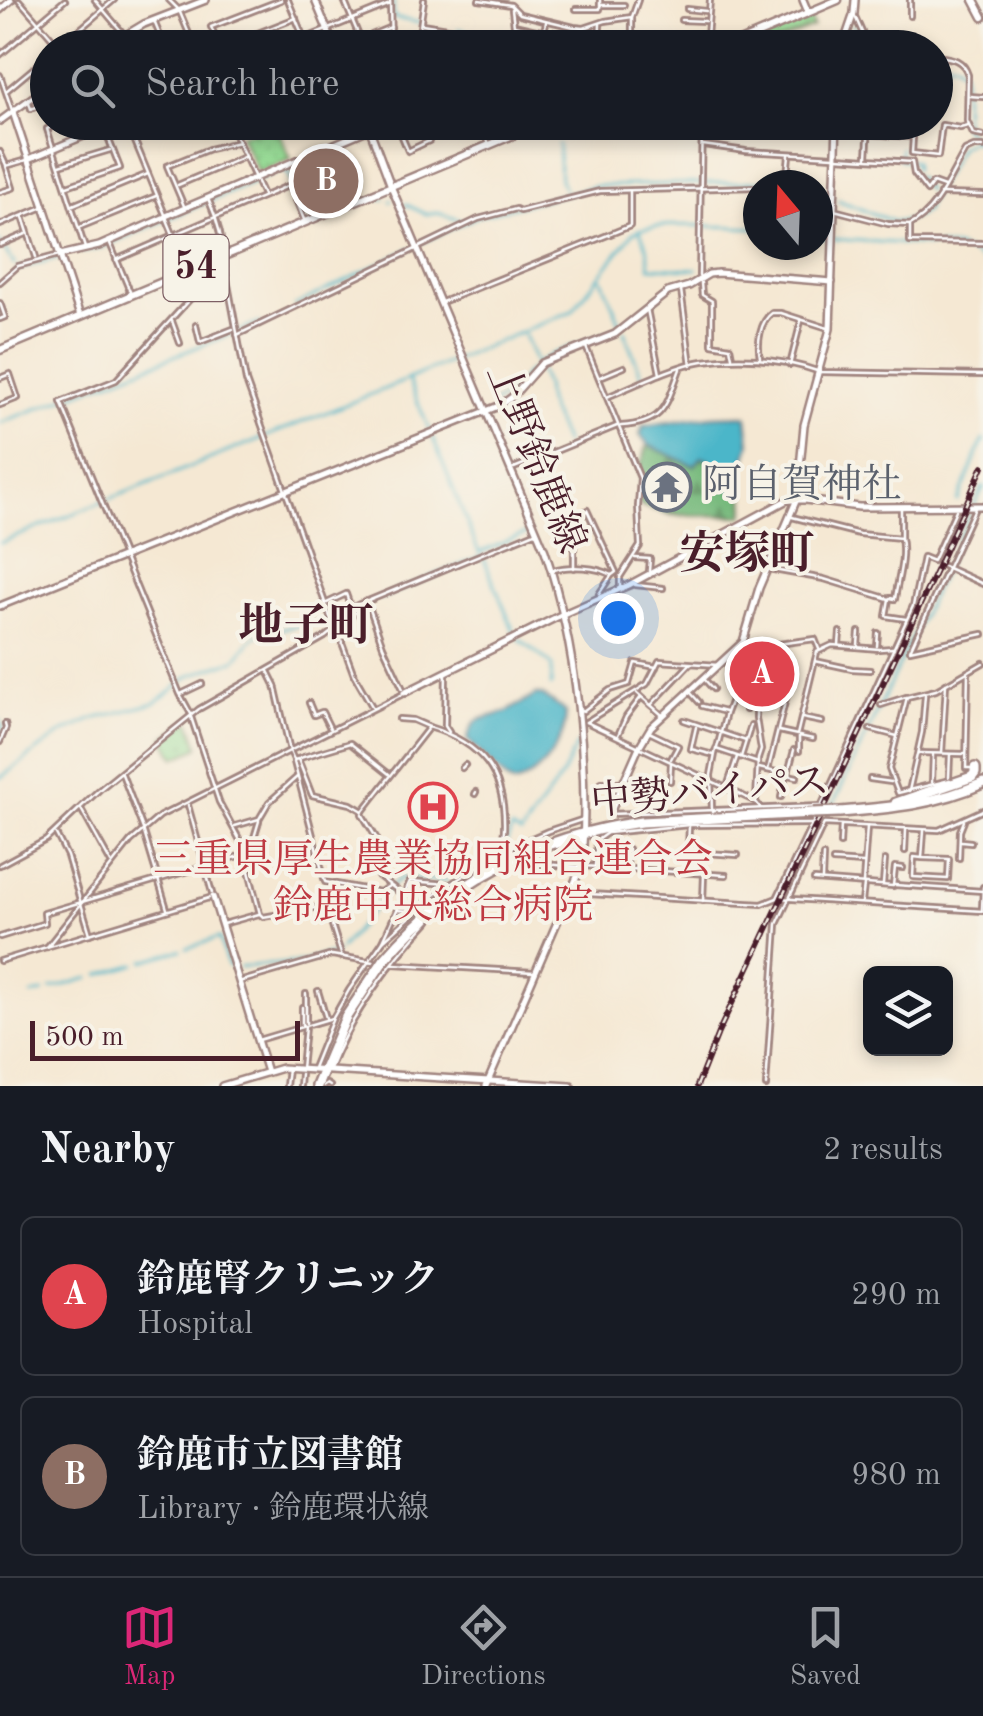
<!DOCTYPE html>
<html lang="en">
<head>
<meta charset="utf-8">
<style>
	:root { --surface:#171b24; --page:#20242c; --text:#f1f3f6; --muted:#9ea1a6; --line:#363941; --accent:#db2777 }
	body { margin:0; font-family:"Old Standard TT","Noto Serif JP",serif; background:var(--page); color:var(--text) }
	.controls { position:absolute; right:30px; bottom:30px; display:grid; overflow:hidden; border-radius:15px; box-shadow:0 5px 15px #0003 }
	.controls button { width:90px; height:90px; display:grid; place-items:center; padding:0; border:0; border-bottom:2px solid var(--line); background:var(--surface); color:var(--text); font:50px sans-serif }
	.compass { position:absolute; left:743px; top:170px; width:90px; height:90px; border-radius:50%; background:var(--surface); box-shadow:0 5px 15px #0003; rotate:341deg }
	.scale { position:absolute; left:30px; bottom:25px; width:270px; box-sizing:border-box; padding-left:10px; border:5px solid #4a1f2b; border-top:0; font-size:28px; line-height:35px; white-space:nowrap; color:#4a1f2b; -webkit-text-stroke:8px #f7f3e8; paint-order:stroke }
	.you { position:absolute; left:618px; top:618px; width:35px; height:35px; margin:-25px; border:8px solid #fff; border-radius:50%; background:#1a73e8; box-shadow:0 0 0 15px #1a73e833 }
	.badge { display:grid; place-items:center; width:65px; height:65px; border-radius:50%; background:var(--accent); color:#fff; font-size:32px; font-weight:700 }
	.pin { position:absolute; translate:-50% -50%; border:5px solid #fff; box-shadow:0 2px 10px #0006 }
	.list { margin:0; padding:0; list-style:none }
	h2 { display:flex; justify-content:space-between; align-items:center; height:130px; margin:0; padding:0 40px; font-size:42px }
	h2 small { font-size:32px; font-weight:400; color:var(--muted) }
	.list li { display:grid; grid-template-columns:65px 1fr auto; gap:30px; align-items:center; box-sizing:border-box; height:160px; margin:0 20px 20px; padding:0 20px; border:2px solid var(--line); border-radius:15px }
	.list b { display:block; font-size:38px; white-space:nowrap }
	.list p { margin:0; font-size:32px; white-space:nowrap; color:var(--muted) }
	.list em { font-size:32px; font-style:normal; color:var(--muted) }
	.icon { flex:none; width:55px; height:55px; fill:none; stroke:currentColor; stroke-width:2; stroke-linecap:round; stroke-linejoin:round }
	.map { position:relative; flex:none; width:983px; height:1086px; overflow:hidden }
	.search { position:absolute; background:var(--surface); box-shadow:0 5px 15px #0003; left:30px; right:30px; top:30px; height:110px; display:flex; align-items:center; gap:25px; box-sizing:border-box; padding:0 35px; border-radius:55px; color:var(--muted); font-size:38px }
	.sheet { height:490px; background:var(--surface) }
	nav { display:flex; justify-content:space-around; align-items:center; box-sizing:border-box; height:140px; border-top:2px solid var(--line); background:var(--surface); font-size:28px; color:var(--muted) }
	nav a { display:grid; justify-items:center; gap:5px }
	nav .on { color:var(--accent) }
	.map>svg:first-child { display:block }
	.forest { fill:url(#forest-firs); stroke:#606c54; stroke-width:2.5 }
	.park { fill:url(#park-dots); stroke:#6e7c5e; stroke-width:2.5 }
	.water { fill:#4cb6c9; stroke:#4b6a7a; stroke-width:2.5 }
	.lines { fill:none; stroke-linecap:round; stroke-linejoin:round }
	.stream { stroke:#4cb6c9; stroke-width:2.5 }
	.river { stroke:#4cb6c9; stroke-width:6 }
	.street-casing { stroke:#a0847f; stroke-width:8 }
	.secondary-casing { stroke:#a0847f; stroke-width:10 }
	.primary-casing { stroke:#a0847f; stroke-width:11 }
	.highway-casing { stroke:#a0847f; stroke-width:14 }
	.street { stroke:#fff; stroke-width:2.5 }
	.secondary { stroke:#fff; stroke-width:5 }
	.primary { stroke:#fff; stroke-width:6 }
	.highway { stroke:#fff; stroke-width:9 }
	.rail-casing { stroke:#4a1f2b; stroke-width:6 }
	.rail { stroke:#f7f3e8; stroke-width:2.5; stroke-dasharray:8; stroke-linecap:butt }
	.highway-bridge-casing { stroke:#a0847f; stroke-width:14; stroke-linecap:butt }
	.highway-bridge { stroke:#fff; stroke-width:9 }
	.labels { text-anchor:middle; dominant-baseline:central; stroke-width:8; stroke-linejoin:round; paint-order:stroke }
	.shield { fill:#f7f3e8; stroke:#7e5f64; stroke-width:2.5 }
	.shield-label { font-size:38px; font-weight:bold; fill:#4a1f2b }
	.street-label { font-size:40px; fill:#4a1f2b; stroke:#f7f3e8 }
	.worship-label { font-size:40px; fill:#5b616d; stroke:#f7f3e8; text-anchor:start }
	.health-label { font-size:40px; fill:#be3a42; stroke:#f7f3e8 }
	.quarter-label { font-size:45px; font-weight:bold; fill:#4a1f2b; stroke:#f7f3e8 }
</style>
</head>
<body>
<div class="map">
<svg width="983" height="1086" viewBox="0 0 983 1086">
	<defs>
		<pattern id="forest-firs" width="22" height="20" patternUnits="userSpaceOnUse" patternTransform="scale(2.5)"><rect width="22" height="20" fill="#76b97c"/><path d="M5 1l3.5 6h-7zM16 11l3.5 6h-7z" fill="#639666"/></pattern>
		<pattern id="park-dots" width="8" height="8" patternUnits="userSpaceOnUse" patternTransform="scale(2.5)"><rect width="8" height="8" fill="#93d992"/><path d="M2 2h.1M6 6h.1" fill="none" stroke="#80ba7e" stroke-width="1.8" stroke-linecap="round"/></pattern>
	</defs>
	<rect width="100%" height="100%" fill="#f7f3e8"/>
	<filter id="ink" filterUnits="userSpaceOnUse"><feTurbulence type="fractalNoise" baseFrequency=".01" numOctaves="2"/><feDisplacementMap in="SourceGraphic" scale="20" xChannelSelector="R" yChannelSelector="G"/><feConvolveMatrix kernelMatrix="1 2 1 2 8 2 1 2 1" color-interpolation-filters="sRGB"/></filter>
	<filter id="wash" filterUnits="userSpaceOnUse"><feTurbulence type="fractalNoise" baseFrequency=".0048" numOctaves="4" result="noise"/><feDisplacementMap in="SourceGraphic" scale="40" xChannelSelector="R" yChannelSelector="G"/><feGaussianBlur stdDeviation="2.25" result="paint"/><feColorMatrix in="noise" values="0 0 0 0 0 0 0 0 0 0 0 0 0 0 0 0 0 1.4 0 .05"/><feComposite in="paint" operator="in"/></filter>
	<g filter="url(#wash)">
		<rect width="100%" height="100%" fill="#f5e8d3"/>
		<!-- forest -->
		<path class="forest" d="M650 446 694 466 702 458 708 460 714 485 744 492 745 510 743 516 672 515 642 506 639 503 642 477 639 469 647 447Z"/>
		<!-- park -->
		<g class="park">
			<path d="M810 18 813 27 766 47H756L754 44 750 46 749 43Z"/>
			<path d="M275 124 291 159 258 173 240 135Z"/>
			<path d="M187 721 191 723 199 747 175 758 164 738Z"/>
		</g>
		<!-- water -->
		<g class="water">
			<path d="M744 415 747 417 750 444 736 490 715 487 709 459 702 457 694 466 650 446 640 435 643 426 712 416Z"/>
			<path d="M536 695H542L566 712C566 742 542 774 515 784L508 781 468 740C468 732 473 724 478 720L506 712Z"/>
		</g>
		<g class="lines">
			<!-- stream -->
			<g class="stream">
				<path d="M393 0 394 18 420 23"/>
				<path d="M853 25 864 48"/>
				<path d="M458 29 499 39 554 48"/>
				<path d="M555 124 557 130"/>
				<path d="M558 144 560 180 565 189"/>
				<path d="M901 148 900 159 914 162 915 169"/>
				<path d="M917 176 927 190"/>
				<path d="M818 193 831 198"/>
				<path d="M380 198 385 199"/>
				<path d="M838 200 894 222C908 222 917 218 927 209V205L960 147 974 139 964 128 963 71 955 63 936 60"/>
				<path d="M391 201H392"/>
				<path d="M405 204 426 214 438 213 462 221"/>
				<path d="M639 229 647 247 650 267 697 269"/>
				<path d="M818 238 955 247 971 253 983 261"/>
				<path d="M0 242V243"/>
				<path d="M422 242 478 216 596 186 783 181 798 185"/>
				<path d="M2 246 15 265"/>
				<path d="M82 252 100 248 282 170 287 172 305 215"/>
				<path d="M18 269 60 257"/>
				<path d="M601 277 621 325"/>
				<path d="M294 306 411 248"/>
				<path d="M642 310 660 295"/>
				<path d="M624 331 643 379"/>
				<path d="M523 333 535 362"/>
				<path d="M535 365 550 355 616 330"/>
				<path d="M538 369 545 385 547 402 565 444"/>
				<path d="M493 404 510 394 530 369"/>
				<path d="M0 423 260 323"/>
				<path d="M429 429 408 379 572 311 633 233C656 219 729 228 758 228"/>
				<path d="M433 438 479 553"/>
				<path d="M958 501 983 440"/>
				<path d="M0 543 407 380"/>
				<path d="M481 552 530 532"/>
				<path d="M483 557 515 634"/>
				<path d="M380 598 480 557"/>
				<path d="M333 619 352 611"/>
				<path d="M519 639 550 663 552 666 551 686"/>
				<path d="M0 719 3 727 0 735"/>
				<path d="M574 751 577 745"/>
				<path d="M0 778 62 733 93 719 155 703 191 675 235 660 252 639 262 632 329 620"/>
				<path d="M831 809 983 487"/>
				<path d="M521 834 562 775 572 754"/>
				<path d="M505 845 512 829 519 833"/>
				<path d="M483 859 489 856"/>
				<path d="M393 884 401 878 446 881"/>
				<path d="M187 948 219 938 228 966H231"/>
				<path d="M341 948 391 888"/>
				<path d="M144 961 181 950"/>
				<path d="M240 967 302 962 337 952"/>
				<path d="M100 975 136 964"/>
				<path d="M51 989 89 978"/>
				<path d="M32 995 43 992"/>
			</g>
			<!-- river -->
			<path class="river" d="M974 139 983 140"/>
		</g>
	</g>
	<g filter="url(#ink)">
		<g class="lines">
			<!-- street casing -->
			<g class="street-casing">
				<g id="street">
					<path d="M19 0 59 46"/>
					<path d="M95 0 123 33"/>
					<path d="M169 0 179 10 195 48"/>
					<path d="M288 0 308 48"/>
					<path d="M344 0 364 48"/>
					<path d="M390 0 391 48"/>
					<path d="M479 0 511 5 520 14 574 27 584 28 605 21 632 17"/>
					<path d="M600 0V5H624"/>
					<path d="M638 0 632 17V37L707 38"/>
					<path d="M910 0V16"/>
					<path d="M512 9 514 25 545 32"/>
					<path d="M576 9H600V6"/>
					<path d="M687 9 706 11"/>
					<path d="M854 14 869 48"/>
					<path d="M681 20 705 21"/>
					<path d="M154 21 165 48"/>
					<path d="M422 24 459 30"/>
					<path d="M362 39 391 27"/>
					<path d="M600 42 630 43"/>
					<path d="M810 42V48"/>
					<path d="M222 47 296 18"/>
					<path d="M541 47 546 22"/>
					<path d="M58 48 114 0"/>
					<path d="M221 48 211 27 281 0"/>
					<path d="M282 48 390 4"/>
					<path d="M417 48 424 0"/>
					<path d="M477 48 493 40 543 48"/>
					<path d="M599 48 600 24"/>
					<path d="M706 48 710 0"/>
					<path d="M0 55 65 0"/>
					<path d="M936 56C950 58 963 58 968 75L967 121 973 134 983 136"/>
					<path d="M0 75 12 110"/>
					<path d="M6 91 48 56"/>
					<path d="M969 96 983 97"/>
					<path d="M29 102 31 109 48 101"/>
					<path d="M63 122 47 129 85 248"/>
					<path d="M127 122 173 234"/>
					<path d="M229 122 263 195"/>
					<path d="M396 122 408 151 429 141 421 122"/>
					<path d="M479 122 489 144"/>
					<path d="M236 134 275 122"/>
					<path d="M869 134 913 137 912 153 938 156 942 125 960 128 968 126"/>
					<path d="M901 135 902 122"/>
					<path d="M703 145 746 151 834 156"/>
					<path d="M0 152 6 165"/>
					<path d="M837 157 912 162 914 174 927 191 933 183 944 187"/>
					<path d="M867 157 869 122"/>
					<path d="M60 165 110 150"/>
					<path d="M178 185 244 157"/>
					<path d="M786 185 789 155"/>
					<path d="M67 186 120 168 102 122"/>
					<path d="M0 192 13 188 6 166 27 160"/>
					<path d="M940 194 983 195"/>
					<path d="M209 201C218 221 223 241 224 263L246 381 334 628"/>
					<path d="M818 201 831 205"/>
					<path d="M73 205 148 174"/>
					<path d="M184 206 167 166 209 149 239 142"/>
					<path d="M834 210 888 224 910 225V242L983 243"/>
					<path d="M23 217 36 257"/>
					<path d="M0 225 43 207"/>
					<path d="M910 225C937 212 950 176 965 151L974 147H983"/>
					<path d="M80 227 156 196"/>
					<path d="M109 241 131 294"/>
					<path d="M0 245 26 234"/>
					<path d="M116 260 290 185 305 222"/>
					<path d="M699 276 702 122"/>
					<path d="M0 282 18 266 59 255"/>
					<path d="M701 283 702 295 712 301V344L730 347 732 357"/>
					<path d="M681 290 691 365"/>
					<path d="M442 302 630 226V192"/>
					<path d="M0 303 5 317 0 319"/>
					<path d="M647 309 660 374"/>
					<path d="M172 321 180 343"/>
					<path d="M196 325 200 342 233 329"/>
					<path d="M237 335 478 219 516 209 520 211 600 191 758 187"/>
					<path d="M586 347 640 478 638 506 640 546 620 577V587"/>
					<path d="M760 357C757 343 760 321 772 313H781L828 328"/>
					<path d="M790 365 801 321"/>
					<path d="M600 377 624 367"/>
					<path d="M0 378 10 374 18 398 0 405"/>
					<path d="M607 397C633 386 676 365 703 361 741 356 783 359 820 372L983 375"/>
					<path d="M621 426C665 423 666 406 680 369"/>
					<path d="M514 468 617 426"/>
					<path d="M976 506 910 650 983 634"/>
					<path d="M792 517 859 534 901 538V508"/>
					<path d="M635 558 650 559 649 571"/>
					<path d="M943 566 983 584"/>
					<path d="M574 568V548L579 522"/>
					<path d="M768 569 824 579 889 599 886 616 906 619"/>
					<path d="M553 570C569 565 598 567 612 575L616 572 587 510 561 539"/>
					<path d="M635 585 663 588"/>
					<path d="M599 594 611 576"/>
					<path d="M890 598 895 599C898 578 905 559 901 538"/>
					<path d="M367 601 383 646 403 689"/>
					<path d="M327 603 346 594 351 608 362 603"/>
					<path d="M337 629 354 675 373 708"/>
					<path d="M745 643 757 675 756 718 761 750 758 759 756 801"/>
					<path d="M839 645 840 632"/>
					<path d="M858 645 859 632"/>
					<path d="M877 646 878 633"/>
					<path d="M749 648 815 639 819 649"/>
					<path d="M815 661 852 669 870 670"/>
					<path d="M268 671 275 685 290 751 294 760 298 759 312 795 351 804 363 811 362 814 377 839V875L403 895"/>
					<path d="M446 672 445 726 449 732"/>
					<path d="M968 672 966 768H972"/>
					<path d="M705 680 713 689"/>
					<path d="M690 692 699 702"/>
					<path d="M637 693 661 714"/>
					<path d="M181 694 202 684"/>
					<path d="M309 703 314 715 322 712 330 728"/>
					<path d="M651 705 690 664"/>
					<path d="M881 705 906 697"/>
					<path d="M702 706 725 712"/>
					<path d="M746 710 748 696H755"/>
					<path d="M579 712 583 711 610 690 629 684 635 663 656 667"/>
					<path d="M191 714 180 694 61 402 116 380 221 265 222 261"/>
					<path d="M191 717 219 802 242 844 260 914 263 917 326 906 342 957"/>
					<path d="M802 718 822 722"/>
					<path d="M399 719 413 720 429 727"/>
					<path d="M684 720 746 741"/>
					<path d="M586 722 756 802 760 807"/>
					<path d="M586 722 647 684 659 661 718 665"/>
					<path d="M696 727 691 749 714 755"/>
					<path d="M870 729 897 736"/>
					<path d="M779 731 797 735 817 652 832 645 879 649 893 648"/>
					<path d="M649 732 678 746 671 759"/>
					<path d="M618 735 626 717 641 697"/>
					<path d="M799 736 813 739"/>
					<path d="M0 742 6 728 5 724"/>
					<path d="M717 748 726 713 747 657"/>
					<path d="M799 751V737"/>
					<path d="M918 753 965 754"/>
					<path d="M942 753 946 684"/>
					<path d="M741 757 751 725"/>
					<path d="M300 758 350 743 389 774"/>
					<path d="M294 762 325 882 380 892 389 886"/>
					<path d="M462 768 465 765"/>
					<path d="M759 768 797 777"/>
					<path d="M768 770 787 694"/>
					<path d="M788 773 794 750"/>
					<path d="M122 774 143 829 167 909"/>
					<path d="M949 777 950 755"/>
					<path d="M870 779 891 782"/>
					<path d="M950 780 898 793 889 769 907 697 936 690 983 663"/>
					<path d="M670 781 671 763"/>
					<path d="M602 782 620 783"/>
					<path d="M932 782 933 755"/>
					<path d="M727 787 737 757"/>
					<path d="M909 791 922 732 925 695"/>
					<path d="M475 794 476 792"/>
					<path d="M781 797 786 774"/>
					<path d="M188 805 212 893"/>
					<path d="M81 809 111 863"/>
					<path d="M363 811 429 727C482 743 506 774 504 829 504 838 500 844 499 853L438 892 383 941"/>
					<path d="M819 811 913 606 923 557 933 561 956 510"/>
					<path d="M712 812 711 775 716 749 758 763"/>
					<path d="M610 814 821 806"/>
					<path d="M235 826 259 819 269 802 297 777"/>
					<path d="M56 834 67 856 90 934"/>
					<path d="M961 841 971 842"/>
					<path d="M840 844 841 825"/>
					<path d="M556 847 582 840"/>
					<path d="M250 851 259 821"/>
					<path d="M905 851 906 830"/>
					<path d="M500 852 548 831 581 820"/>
					<path d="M688 852 738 855"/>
					<path d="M922 858 949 859 948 879 913 877 914 857 922 858 924 831"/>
					<path d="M959 858 960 831 964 821"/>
					<path d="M833 861 863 863"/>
					<path d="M519 862 580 867"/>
					<path d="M0 865 46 840 99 790 199 709 325 637 355 613 363 603 535 532"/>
					<path d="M609 865 610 847"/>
					<path d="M583 866 726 875"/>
					<path d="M595 866 597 840 607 833 689 825 811 824"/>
					<path d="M627 867 628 849"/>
					<path d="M687 872 689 826"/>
					<path d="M822 879 823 856"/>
					<path d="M814 880 893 886 895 867 903 868"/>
					<path d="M863 883 867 827"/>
					<path d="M883 884 885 860"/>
					<path d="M895 885 983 891"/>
					<path d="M572 893 762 904 777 898 983 911"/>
					<path d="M777 898 815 818"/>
					<path d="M703 901 704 875"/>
					<path d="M862 902 864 885"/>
					<path d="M441 908 447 913 468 914"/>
					<path d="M982 909 983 887"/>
					<path d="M398 910 412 911 413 914"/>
					<path d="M223 924 259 914"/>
					<path d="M0 937 45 923 44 913 260 850"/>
					<path d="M47 947 131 841 160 816 401 695"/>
					<path d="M0 961 209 898"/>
					<path d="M393 964 534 972"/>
					<path d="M242 981 332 955 380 963"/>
					<path d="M318 991 326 1018"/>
					<path d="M306 994V1023"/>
					<path d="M302 1007V1026"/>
					<path d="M258 1040 332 1018"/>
					<path d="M313 1068 333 1018 349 990 383 941 410 881 448 884"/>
					<path d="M301 1069 305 1027"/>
					<path d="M329 1071C352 1013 387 966 429 921"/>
					<path d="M286 1086 288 1069"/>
					<path d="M300 1086 301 1074"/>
					<path d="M324 1086 327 1084 330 1086"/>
					<path d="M766 1086 777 924 824 824 939 830 983 810"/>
				</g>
			</g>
			<!-- secondary casing -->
			<g class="secondary-casing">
				<g id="secondary">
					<path d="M315 0 335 48"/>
					<path d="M803 0 808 12"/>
					<path d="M0 10 11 0"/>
					<path d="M104 48 144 24 206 0"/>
					<path d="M842 48 854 13 855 0"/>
					<path d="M13 112 80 316"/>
					<path d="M0 121 48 86"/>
					<path d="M367 122 391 186 545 551C577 646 589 766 582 865L486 1086"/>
					<path d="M29 159 117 122"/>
					<path d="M166 216 386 122"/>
					<path d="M60 255 99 246 165 217"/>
					<path d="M0 606 501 405 512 397 542 363 615 334 668 292 689 286 709 274 718 273 832 282"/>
					<path d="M404 693 561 615 629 585 787 500H805L859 507 983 506"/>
					<path d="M610 813 639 747 651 727 743 642 759 588 797 499 804 425 830 329 837 122"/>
					<path d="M213 897 267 1072"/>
					<path d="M222 1086 282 1068 571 1086"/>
				</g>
			</g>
			<!-- primary casing -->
			<g class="primary-casing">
				<g id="primary">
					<path d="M974 0 983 17"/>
					<path d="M725 48 838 0"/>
					<path d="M0 350 544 122"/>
				</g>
			</g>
			<!-- highway casing -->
			<g class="highway-casing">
				<g id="highway">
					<path d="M896 803 972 777 975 773V768"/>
					<path d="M840 812C890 808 937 804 983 783"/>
					<path d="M384 960C451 881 539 836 641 822L813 813"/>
					<path d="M317 1086 346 1017 378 969"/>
				</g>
			</g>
			<!-- street -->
			<use href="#street" class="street"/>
			<!-- secondary -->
			<use href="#secondary" class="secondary"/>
			<!-- primary -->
			<use href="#primary" class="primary"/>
			<!-- highway -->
			<use href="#highway" class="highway"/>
			<!-- rail casing -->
			<g class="rail-casing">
				<path id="rail" d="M697 1086 718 1033 936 571 983 466"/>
			</g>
			<!-- rail -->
			<use href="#rail" class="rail"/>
			<!-- highway-bridge casing -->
			<g class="highway-bridge-casing">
				<g id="highway-bridge">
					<path d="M813 813 840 812"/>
					<path d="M378 969 384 960"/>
				</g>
			</g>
			<!-- highway-bridge -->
			<use href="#highway-bridge" class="highway-bridge"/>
		</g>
	</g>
	<!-- icons -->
	<defs>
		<g id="temple-ring" transform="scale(2.5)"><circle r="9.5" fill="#f7f3e8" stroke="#6b7280" stroke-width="1.5"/><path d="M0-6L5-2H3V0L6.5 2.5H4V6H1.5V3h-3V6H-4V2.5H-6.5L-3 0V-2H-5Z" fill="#6b7280"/></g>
		<g id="hospital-ring" transform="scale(2.5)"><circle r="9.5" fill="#f7f3e8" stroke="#e0444e" stroke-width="1.5"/><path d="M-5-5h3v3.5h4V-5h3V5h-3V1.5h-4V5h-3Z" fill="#e0444e"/></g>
	</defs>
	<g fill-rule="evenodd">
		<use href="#temple-ring" x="667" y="487"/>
		<use href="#hospital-ring" x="433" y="807"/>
	</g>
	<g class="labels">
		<!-- shield labels -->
		<rect class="shield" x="163.5" y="235" width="65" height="66" rx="8"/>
		<g class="shield-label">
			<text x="196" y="268">54</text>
		</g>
		<!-- street labels -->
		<g class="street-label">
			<text transform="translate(534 459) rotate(68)">上野鈴鹿線</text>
			<text transform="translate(710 794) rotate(-5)">中勢バイパス</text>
		</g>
		<!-- worship labels -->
		<g class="worship-label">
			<text x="702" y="487">阿自賀神社</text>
		</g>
		<!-- health labels -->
		<g class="health-label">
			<text x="433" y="862">三重県厚生農業協同組合連合会<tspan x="433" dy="46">鈴鹿中央総合病院</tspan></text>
		</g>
		<!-- quarter labels -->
		<g class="quarter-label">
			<text x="747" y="556">安塚町</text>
			<text x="306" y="628">地子町</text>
		</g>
	</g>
</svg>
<div class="controls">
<button><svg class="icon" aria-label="layers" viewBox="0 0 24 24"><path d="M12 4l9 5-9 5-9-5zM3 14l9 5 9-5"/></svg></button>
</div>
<svg class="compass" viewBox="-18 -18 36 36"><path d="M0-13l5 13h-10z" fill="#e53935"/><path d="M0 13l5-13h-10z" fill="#9ea1a6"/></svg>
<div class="scale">500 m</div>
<div class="you"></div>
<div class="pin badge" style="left:762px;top:674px;background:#e0444e">A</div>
<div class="pin badge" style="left:326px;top:181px;background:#8d6e63">B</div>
<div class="search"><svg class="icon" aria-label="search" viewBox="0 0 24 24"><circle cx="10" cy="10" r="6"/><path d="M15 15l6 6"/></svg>Search here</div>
</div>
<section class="sheet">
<h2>Nearby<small>2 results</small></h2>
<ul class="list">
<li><span class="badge" style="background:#e0444e">A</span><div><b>鈴鹿腎クリニック</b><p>Hospital</p></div><em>290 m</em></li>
<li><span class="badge" style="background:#8d6e63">B</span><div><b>鈴鹿市立図書館</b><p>Library · 鈴鹿環状線</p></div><em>980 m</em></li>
</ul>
</section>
<nav>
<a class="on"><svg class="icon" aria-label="map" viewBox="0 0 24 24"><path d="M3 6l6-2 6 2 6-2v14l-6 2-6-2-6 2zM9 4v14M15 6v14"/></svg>Map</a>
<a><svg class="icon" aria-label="directions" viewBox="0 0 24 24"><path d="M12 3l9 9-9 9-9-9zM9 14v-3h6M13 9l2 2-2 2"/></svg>Directions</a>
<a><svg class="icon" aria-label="saved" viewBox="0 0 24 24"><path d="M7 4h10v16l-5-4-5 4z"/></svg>Saved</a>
</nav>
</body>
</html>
